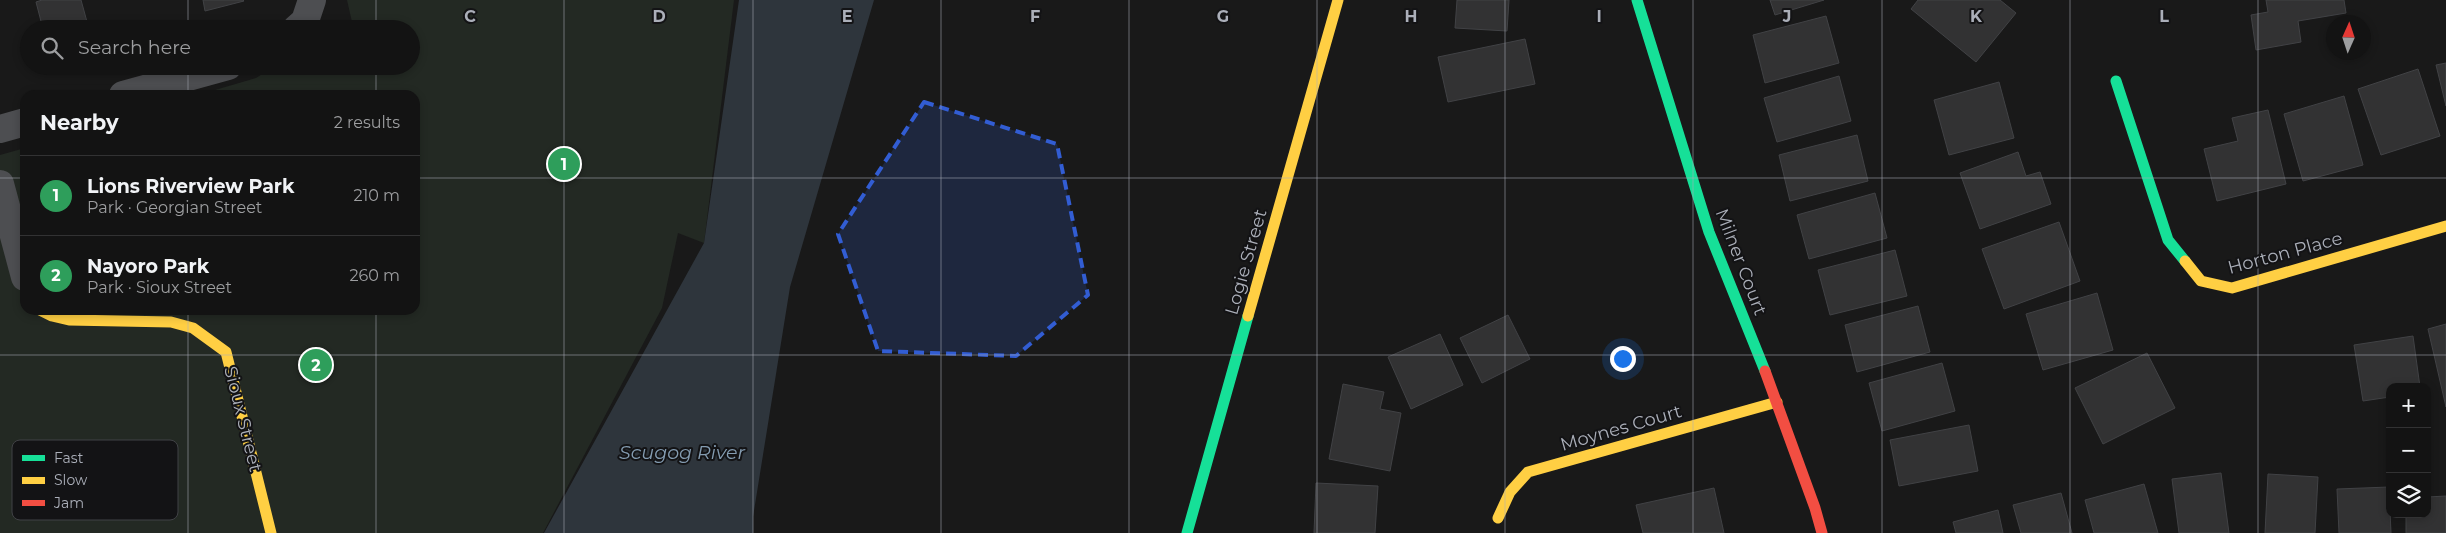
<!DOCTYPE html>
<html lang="en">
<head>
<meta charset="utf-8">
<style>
	:root { --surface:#131313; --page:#202021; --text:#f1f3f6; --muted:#9d9ea0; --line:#323233; --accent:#7c3aed }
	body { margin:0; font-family:Montserrat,sans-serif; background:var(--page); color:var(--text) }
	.controls { position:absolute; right:15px; bottom:15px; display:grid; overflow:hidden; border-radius:10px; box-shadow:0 2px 8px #0003 }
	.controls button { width:45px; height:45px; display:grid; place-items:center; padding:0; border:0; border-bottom:1px solid var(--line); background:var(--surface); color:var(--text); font:25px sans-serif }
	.compass { position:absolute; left:2326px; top:15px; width:45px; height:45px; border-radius:50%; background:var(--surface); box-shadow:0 2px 8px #0003; rotate:3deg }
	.you { position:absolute; left:1622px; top:358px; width:18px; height:18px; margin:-12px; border:4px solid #fff; border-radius:50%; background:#1a73e8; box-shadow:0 0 0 8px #1a73e833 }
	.badge { display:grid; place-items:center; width:32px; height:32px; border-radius:50%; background:var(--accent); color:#fff; font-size:16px; font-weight:700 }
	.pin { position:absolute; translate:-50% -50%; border:2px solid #fff; box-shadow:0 1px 5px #0006 }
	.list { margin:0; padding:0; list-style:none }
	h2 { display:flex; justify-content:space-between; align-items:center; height:65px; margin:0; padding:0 20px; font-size:21px }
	h2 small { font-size:16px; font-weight:400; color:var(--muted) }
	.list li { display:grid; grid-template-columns:32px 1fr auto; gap:15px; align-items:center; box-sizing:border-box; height:80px; padding:0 20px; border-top:1px solid var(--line) }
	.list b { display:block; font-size:19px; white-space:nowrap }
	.list p { margin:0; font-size:16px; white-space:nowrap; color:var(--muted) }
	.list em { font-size:16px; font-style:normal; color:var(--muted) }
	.icon { flex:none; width:28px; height:28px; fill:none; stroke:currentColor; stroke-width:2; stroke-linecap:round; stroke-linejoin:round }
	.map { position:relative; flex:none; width:2446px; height:533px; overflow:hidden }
	.search { position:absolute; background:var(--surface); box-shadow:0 2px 8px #0003; left:20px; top:20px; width:400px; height:55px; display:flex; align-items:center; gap:12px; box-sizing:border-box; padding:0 18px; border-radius:28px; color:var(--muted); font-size:19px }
	.panel { position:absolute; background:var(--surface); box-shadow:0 2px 8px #0003; left:20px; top:90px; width:400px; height:225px; border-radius:15px }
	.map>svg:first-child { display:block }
	.green { fill:#232923 }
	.water { fill:#2e353c }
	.building { fill:#323233; stroke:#414245 }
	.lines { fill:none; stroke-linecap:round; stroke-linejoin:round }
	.street { stroke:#4d4e51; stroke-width:28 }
	.fast { stroke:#16e098; stroke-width:11 }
	.slow { stroke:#ffcf43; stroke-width:11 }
	.jam { stroke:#f24e42; stroke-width:11 }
	.marked { fill:#325dd3; fill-opacity:0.2; stroke:#325dd3; stroke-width:4; stroke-dasharray:10 6; stroke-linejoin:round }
	.grid { fill:none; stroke:#abafb9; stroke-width:1; stroke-opacity:0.55 }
	.labels { text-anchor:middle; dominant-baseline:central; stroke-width:4; stroke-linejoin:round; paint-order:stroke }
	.street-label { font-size:18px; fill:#abafb9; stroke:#131315 }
	.water-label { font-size:19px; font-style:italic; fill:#849cb1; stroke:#131315 }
	.key { fill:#131315; stroke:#414246; stroke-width:1 }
	.key-label { font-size:14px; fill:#abafb9 }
	.grid-label { font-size:16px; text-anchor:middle; font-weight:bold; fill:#abafb9; stroke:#131315; stroke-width:4; stroke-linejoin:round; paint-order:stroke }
</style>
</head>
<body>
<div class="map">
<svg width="2446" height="533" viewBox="0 0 2446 533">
	<rect width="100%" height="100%" fill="#191919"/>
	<!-- green -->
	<path class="green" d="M347 0H734L704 243 678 233 662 308 543 533H0V155L25 148V310H415V95H198L256 78 275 66H411V29H341L352 22Z"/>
	<!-- water -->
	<path class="water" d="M739 0H874L790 287 753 517V533H544L704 243Z"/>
	<!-- building -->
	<g class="building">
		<path d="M42 0H81L89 29H43L36 2Z"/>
		<path d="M203 0H243L244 1 205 11Z"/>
		<path d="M1457 0H1509L1507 31 1455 28Z"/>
		<path d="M1770 0H1824L1775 15Z"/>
		<path d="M1918 0H2000L2016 13 1976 62 1911 9Z"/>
		<path d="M2266 0H2344L2346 13 2298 21 2301 42 2256 50 2251 15 2268 12Z"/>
		<path d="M1826 16 1839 63 1765 83 1753 35Z"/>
		<path d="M1525 39 1535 84 1448 102 1438 57Z"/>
		<path d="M2446 63V106L2436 65Z"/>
		<path d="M2418 69 2440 136 2381 155 2358 89Z"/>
		<path d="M1839 76 1851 121 1777 142 1764 98Z"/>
		<path d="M1999 82 2014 138 1949 155 1934 100Z"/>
		<path d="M2344 96 2363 165 2303 181 2284 114Z"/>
		<path d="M2268 110 2286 184 2217 201 2204 149 2238 141 2232 118Z"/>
		<path d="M1857 135 1868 181 1790 201 1779 155Z"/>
		<path d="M2018 152 2026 176 2040 172 2051 204 1980 229 1960 173Z"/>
		<path d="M1875 193 1887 238 1809 259 1797 215Z"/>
		<path d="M2059 222 2080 281 2004 309 1982 249Z"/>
		<path d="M1895 250 1907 296 1830 315 1818 270Z"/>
		<path d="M2097 293 2113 350 2043 370 2026 314Z"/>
		<path d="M1918 306 1930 352 1857 372 1845 325Z"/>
		<path d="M1508 315 1530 359 1482 383 1460 338Z"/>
		<path d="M2446 324V407L2428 329Z"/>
		<path d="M1440 334 1463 385 1411 409 1388 357Z"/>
		<path d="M2413 336 2420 387H2390V397L2363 401 2354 345Z"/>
		<path d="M2147 353 2175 408 2103 444 2075 388Z"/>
		<path d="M1942 363 1955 411 1882 431 1869 383Z"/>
		<path d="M1343 384 1384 392 1380 409 1401 413 1390 471 1329 459Z"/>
		<path d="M1969 425 1978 471 1899 486 1890 440Z"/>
		<path d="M2221 473 2229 533H2179L2172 479Z"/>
		<path d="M2268 474 2318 477 2315 533H2265Z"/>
		<path d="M1316 483 1378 486 1375 533H1314Z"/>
		<path d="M2144 484 2158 533H2094L2085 500Z"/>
		<path d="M2389 487 2391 533H2339L2337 489Z"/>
		<path d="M1714 488 1724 533H1643L1636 505Z"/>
		<path d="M2061 493 2072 533H2021L2013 505Z"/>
		<path d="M2446 496V533H2406V514H2427V497Z"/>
		<path d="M1998 510 2003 533H1956L1953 522Z"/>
	</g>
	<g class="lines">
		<!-- street -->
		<g class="street">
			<path d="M296 29 305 21 312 0"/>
			<path d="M123 95 228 66"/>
			<path d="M0 129 25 122"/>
			<path d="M0 184 25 277"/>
		</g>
		<!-- fast -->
		<g class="fast">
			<path d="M1637 0 1709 232 1765 371"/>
			<path d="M2116 81 2168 240 2185 261"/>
			<path d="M1187 533 1248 316"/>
		</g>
		<!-- slow -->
		<g class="slow">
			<path d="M2185 261 2201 281 2232 288 2446 226"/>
			<path d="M40 310 52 316 69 320 171 322 193 328 226 352 271 533"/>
			<path d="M1248 316 1338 0"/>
			<path d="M1498 518 1510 492 1528 472 1777 402"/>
		</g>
		<!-- jam -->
		<path class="jam" d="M1765 371 1815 508 1822 533"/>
	</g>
	<!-- marked area -->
	<path class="marked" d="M924 102 1057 144 1088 295 1016 356 878 351 838 234Z"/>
	<!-- grid -->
	<path class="grid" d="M188 0V29M376 0V29M564 0V533M753 0V533M941 0V533M1129 0V533M1317 0V533M1505 0V533M1693 0V533M1882 0V533M2070 0V533M2258 0V533M188 66V95M376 66V95M0 178H25M415 178H2446M188 310V533M376 310V533M0 355H2446"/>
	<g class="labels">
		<!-- street labels -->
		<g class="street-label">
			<text transform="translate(2285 253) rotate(-15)">Horton Place</text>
			<text transform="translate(1246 262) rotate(-74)">Logie Street</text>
			<text transform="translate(1741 262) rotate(69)">Milner Court</text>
			<text transform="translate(243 419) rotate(76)">Sioux Street</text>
			<text transform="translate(1621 428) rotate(-16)">Moynes Court</text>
		</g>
		<!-- water labels -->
		<g class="water-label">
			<text x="682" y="452">Scugog River</text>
		</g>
	</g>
	<!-- legend -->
	<rect x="12" y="440" width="166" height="80" rx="8" class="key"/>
	<rect x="22" y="455" width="23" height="6" fill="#16e098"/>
	<rect x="22" y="477" width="23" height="7" fill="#ffcf43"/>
	<rect x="22" y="500" width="23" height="6" fill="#f24e42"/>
	<g class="key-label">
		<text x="54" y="463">Fast</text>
		<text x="54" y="485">Slow</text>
		<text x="54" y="508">Jam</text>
	</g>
	<g class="grid-label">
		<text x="470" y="22">C</text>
		<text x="659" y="22">D</text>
		<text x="847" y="22">E</text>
		<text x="1035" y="22">F</text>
		<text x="1223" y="22">G</text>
		<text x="1411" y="22">H</text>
		<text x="1599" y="22">I</text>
		<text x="1787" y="22">J</text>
		<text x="1976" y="22">K</text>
		<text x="2164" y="22">L</text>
	</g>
</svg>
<div class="controls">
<button>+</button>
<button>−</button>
<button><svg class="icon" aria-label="layers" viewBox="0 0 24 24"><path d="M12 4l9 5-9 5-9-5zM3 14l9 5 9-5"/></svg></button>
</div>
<svg class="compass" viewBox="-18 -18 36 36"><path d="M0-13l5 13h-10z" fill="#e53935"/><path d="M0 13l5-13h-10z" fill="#9d9ea0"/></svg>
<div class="you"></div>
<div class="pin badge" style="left:564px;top:164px;background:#2e9e5b">1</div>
<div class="pin badge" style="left:316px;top:365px;background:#2e9e5b">2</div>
<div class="search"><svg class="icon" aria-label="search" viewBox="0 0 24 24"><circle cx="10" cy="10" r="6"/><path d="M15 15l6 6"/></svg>Search here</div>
<section class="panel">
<h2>Nearby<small>2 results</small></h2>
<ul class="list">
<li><span class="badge" style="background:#2e9e5b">1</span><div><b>Lions Riverview Park</b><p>Park · Georgian Street</p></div><em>210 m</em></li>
<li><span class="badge" style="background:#2e9e5b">2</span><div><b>Nayoro Park</b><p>Park · Sioux Street</p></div><em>260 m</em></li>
</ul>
</section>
</div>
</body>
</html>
